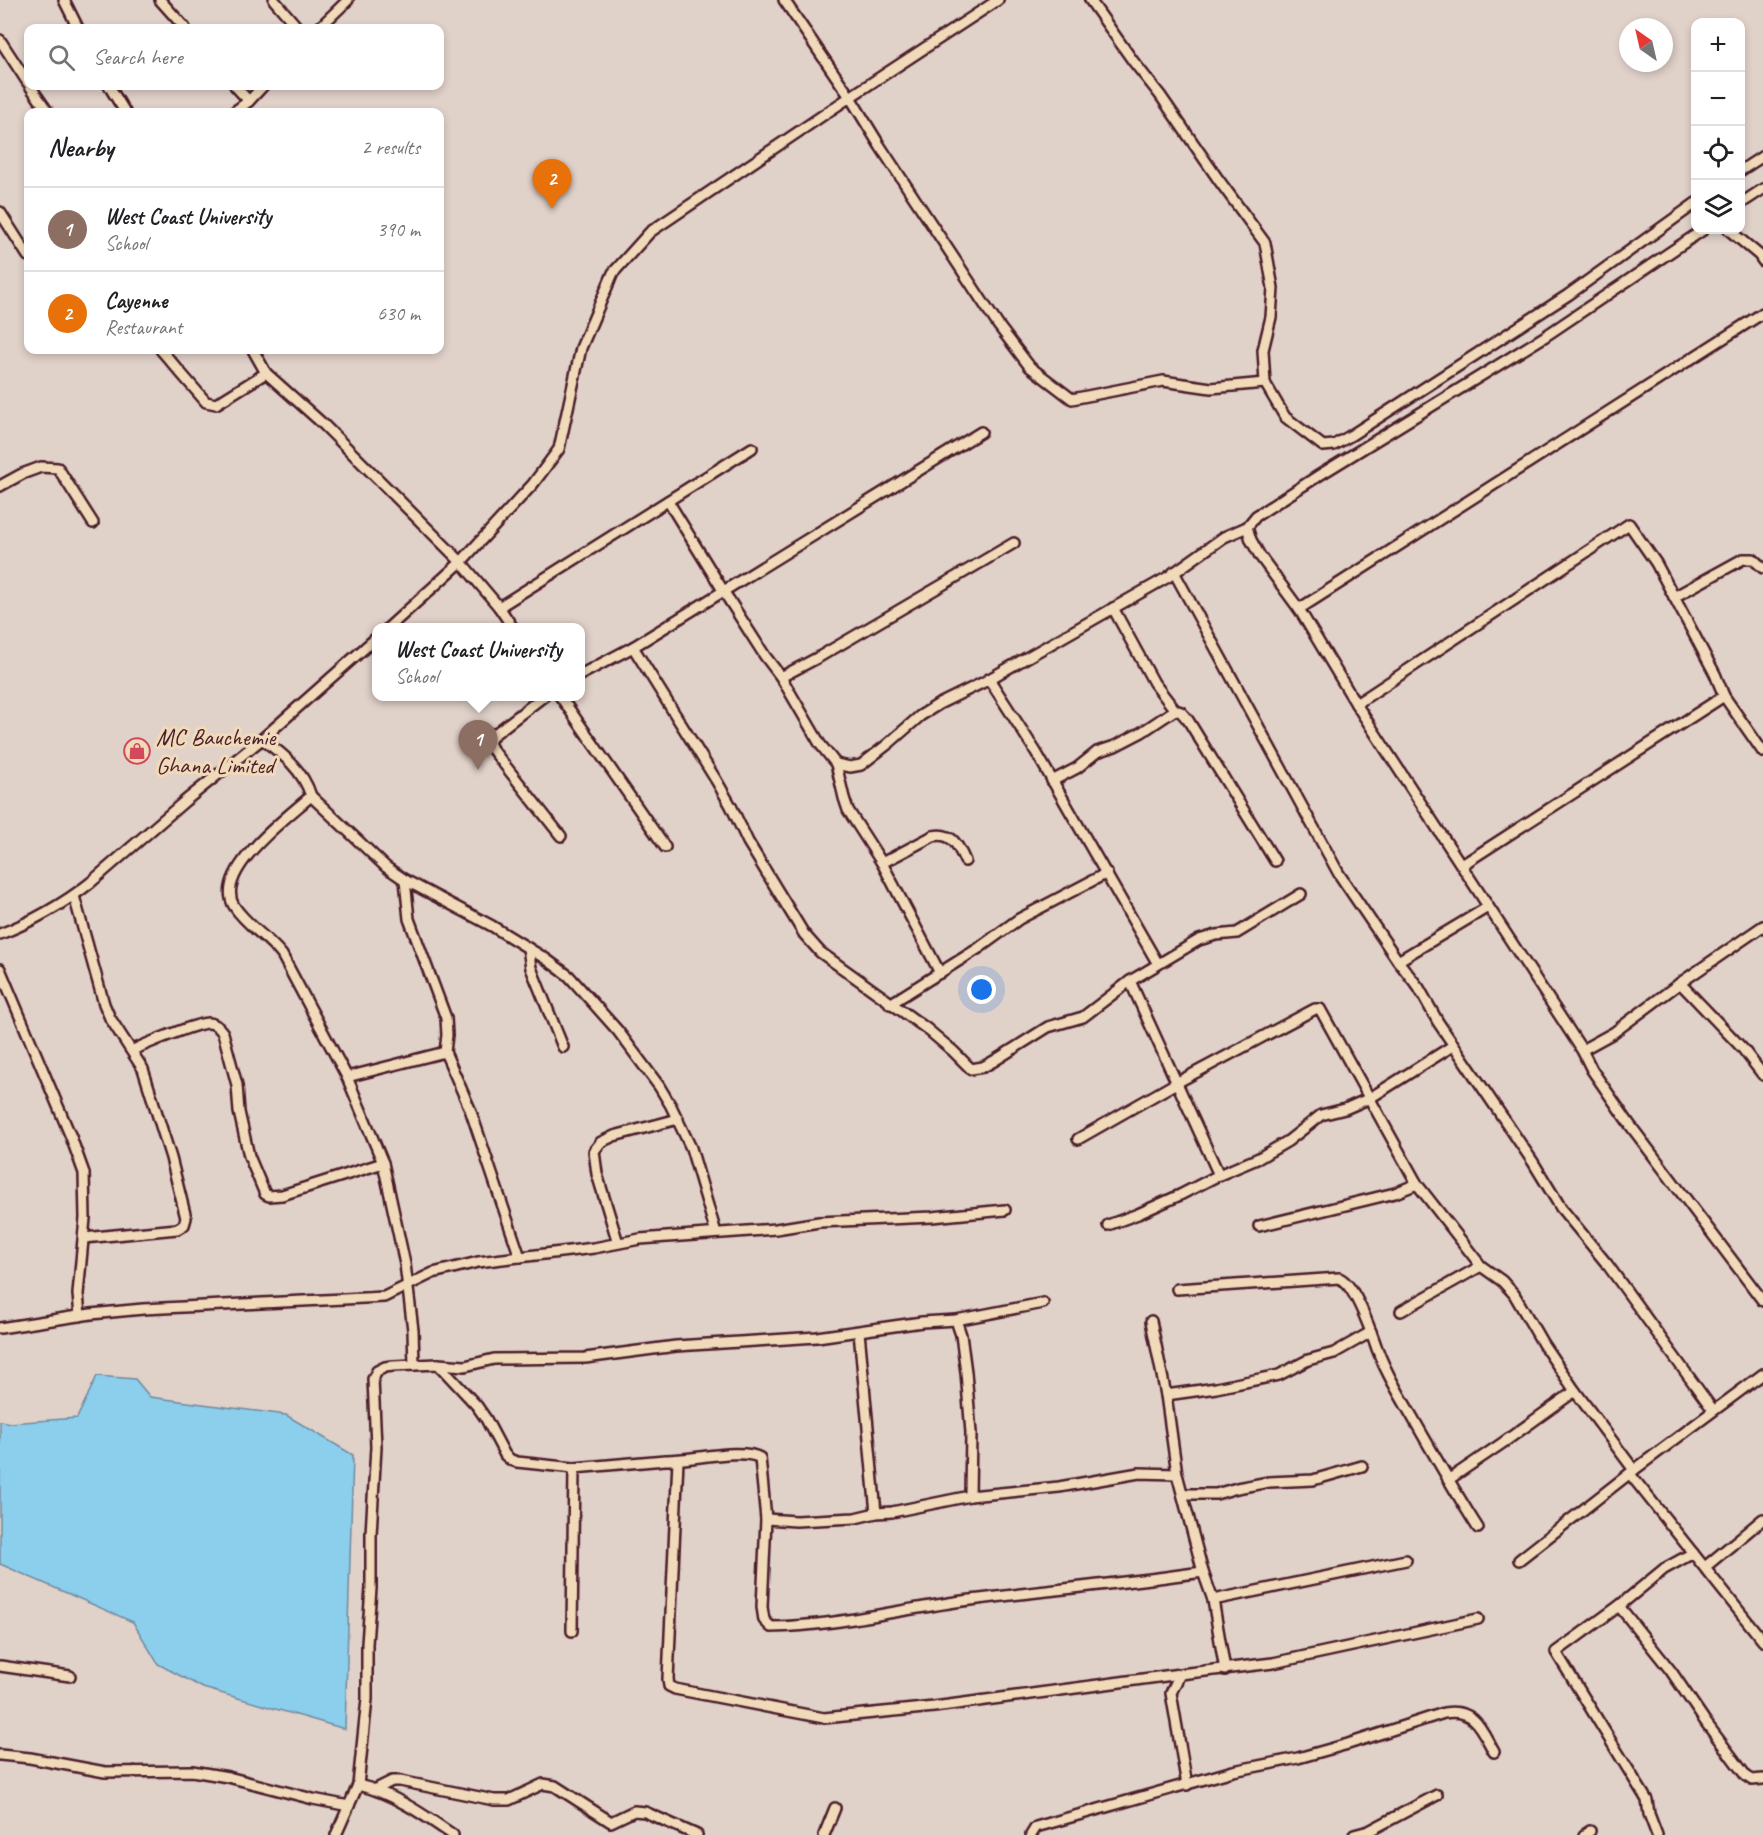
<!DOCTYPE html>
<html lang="en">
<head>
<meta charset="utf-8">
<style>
	:root { --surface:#fff; --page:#f6f6f6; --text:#202124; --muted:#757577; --line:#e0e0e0; --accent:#d1495b }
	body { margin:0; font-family:Caveat,sans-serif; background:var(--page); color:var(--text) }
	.controls { position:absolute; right:18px; top:18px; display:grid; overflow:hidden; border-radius:12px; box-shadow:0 3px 9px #0003 }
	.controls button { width:54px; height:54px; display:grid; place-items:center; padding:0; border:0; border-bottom:2px solid var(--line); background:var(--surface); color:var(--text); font:30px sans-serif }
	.compass { position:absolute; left:1619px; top:18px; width:54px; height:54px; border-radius:50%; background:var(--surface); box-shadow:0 3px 9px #0003; rotate:326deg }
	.you { position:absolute; left:982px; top:990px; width:21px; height:21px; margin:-15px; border:4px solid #fff; border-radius:50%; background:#1a73e8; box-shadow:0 0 0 9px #1a73e833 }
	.badge { display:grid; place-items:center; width:39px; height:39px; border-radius:50%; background:var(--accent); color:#fff; font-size:20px; font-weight:700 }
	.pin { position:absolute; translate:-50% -50px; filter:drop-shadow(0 2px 3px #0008) }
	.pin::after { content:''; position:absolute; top:32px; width:21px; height:18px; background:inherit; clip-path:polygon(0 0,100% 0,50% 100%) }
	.popup { position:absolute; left:372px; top:623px; width:213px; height:78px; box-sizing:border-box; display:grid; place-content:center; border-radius:12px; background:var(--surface); filter:drop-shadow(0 2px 4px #0005); font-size:20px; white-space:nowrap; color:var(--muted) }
	.popup b { font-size:22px; color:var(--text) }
	.popup::after { content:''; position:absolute; left:50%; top:100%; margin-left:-12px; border:12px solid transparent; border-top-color:var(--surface) }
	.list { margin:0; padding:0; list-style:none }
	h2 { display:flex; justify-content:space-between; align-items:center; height:78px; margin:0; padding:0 24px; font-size:26px }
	h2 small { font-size:20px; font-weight:400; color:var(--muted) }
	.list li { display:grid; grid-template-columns:39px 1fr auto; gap:18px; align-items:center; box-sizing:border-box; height:84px; padding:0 24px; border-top:2px solid var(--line) }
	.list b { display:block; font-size:22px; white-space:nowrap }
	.list p { margin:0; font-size:20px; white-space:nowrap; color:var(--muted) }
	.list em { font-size:20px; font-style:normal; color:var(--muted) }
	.icon { flex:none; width:33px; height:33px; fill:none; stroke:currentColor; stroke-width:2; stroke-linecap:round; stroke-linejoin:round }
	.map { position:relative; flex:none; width:1763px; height:1835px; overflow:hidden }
	.search { position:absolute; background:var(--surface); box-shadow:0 3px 9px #0003; left:24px; top:24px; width:420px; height:66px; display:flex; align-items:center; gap:15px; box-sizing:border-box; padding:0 21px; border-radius:12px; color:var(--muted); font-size:22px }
	.panel { position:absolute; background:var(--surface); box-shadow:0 3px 9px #0003; left:24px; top:108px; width:420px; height:246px; border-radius:12px }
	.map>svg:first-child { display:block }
	.water { fill:#8bcfec; stroke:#71899f; stroke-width:1.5 }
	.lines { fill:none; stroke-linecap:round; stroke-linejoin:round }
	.minor-casing { stroke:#4a1f2b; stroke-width:14 }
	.minor { stroke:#f0dab9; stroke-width:9 }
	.labels { text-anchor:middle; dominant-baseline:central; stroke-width:6; stroke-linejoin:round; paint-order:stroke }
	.poi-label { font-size:24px; fill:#4a1f2b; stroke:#f0dab9; text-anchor:start }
</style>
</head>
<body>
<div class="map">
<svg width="1763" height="1835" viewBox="0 0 1763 1835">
	<rect width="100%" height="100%" fill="#e0d1c9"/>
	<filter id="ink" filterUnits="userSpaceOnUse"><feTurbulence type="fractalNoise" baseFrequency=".0167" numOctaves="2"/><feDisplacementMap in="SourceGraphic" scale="12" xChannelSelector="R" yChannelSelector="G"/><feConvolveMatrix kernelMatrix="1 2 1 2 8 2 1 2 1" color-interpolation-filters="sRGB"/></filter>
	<g filter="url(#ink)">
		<!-- water -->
		<path class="water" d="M97 1376 135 1379 150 1397 286 1415 353 1455 345 1729 203 1688 158 1664 133 1622 0 1564V1421L10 1423 77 1418Z"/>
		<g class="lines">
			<!-- minor casing -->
			<g class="minor-casing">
				<g id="minor">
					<path d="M64 0 78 28"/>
					<path d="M160 0 185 28"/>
					<path d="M274 0 298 28"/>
					<path d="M784 0 850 97 880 146 998 325 1030 367 1072 399 1163 381 1211 388 1265 383"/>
					<path d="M1090 0 1133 61 1160 95 1218 179 1265 243 1273 288 1271 317 1263 350 1265 383 1285 417 1323 446 1334 445 1350 436 1568 295 1696 203"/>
					<path d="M319 28 348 0"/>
					<path d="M0 40 28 83"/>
					<path d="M30 86 48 112"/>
					<path d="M109 86 125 112"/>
					<path d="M235 86 249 101"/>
					<path d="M234 112 249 101 263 86"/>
					<path d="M1740 171 1763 156"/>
					<path d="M1740 204 1763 189"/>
					<path d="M0 212 28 256"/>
					<path d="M1729 230 1759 255 1763 261"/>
					<path d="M161 350 206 402 216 404 266 373"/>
					<path d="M253 350 266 373 323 424 461 562 499 607 752 448"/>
					<path d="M0 486 22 474 41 467 58 468 93 523"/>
					<path d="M668 501 724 592 765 656 781 677 820 744 836 764 844 798 848 810 882 863 940 973"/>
					<path d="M1247 527 1251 540 1260 556 1299 609 1356 704 1582 1050 1592 1070 1630 1125 1763 1301"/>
					<path d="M1174 572 1339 874 1398 961 1419 988 1438 1022 1533 1162 1561 1208 1607 1264 1713 1410"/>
					<path d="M1674 597 1743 559H1753L1763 568"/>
					<path d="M499 607 513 628"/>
					<path d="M1113 608 1154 683 1175 710 1181 712 1188 720 1275 861"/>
					<path d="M1299 609 1763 313"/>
					<path d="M388 628 461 562 533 484 559 449 581 348 613 273 650 232 850 97 998 0"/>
					<path d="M633 647 716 780 731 806 748 842 804 934 820 952 927 1029 953 1051 971 1069 983 1067 994 1061 1048 1027 1083 1017 1130 981 1199 940 1216 935 1237 933 1301 894"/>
					<path d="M580 675 633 647 981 432"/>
					<path d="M781 677 819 657 1014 543"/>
					<path d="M989 679 1036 752 1158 964"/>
					<path d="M544 696 492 736 489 743 492 749 561 836"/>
					<path d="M560 696 665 847"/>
					<path d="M1356 704 1629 524 1656 563 1715 674 1724 696 1763 752"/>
					<path d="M262 739C283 754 303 770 311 796"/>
					<path d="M836 764 850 767 861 765 888 744 920 716 939 704 984 682 1168 577 1224 537 1247 527 1256 516 1318 476 1544 337 1703 230"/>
					<path d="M1052 781 1077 768 1097 752 1115 746 1142 732 1175 710"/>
					<path d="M882 863 933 836C952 832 958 845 965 861"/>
					<path d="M1462 865 1724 696"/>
					<path d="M405 880 409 919 446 1018 447 1035 445 1052 470 1109 520 1257"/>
					<path d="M74 896 104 1004 110 1018 143 1069 171 1158 186 1218 184 1225 177 1229 84 1238"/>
					<path d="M0 934C30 923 65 903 90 883L185 801 262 739 376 638"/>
					<path d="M528 948 531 968 563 1047"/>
					<path d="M1398 961 1488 907"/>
					<path d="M0 969 71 1137 84 1173 85 1218 78 1294 80 1316"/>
					<path d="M1130 981 1219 1175"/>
					<path d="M1680 983 1743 1049 1763 1075"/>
					<path d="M890 1004 979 948 1019 919 1107 873"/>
					<path d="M133 1050C146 1044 196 1023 208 1023 215 1023 219 1027 223 1033L237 1085 239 1112 249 1156 265 1194 269 1196 282 1195 383 1163"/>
					<path d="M1582 1050 1613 1033 1680 983 1763 926"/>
					<path d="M347 1077 445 1052"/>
					<path d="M1078 1139 1178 1082 1315 1009H1320L1417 1184 1481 1266 1502 1281 1514 1294 1543 1344 1575 1391 1634 1470"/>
					<path d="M1108 1225 1138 1214 1180 1195 1219 1175 1259 1158 1288 1141 1321 1115 1345 1109 1370 1098 1454 1045"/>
					<path d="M1259 1226 1395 1193 1417 1184"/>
					<path d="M618 1243 597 1174 594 1151 601 1142 614 1136 678 1119"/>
					<path d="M1177 1289 1339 1278C1354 1284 1368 1324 1374 1340 1383 1368 1398 1392 1413 1418 1434 1455 1455 1492 1478 1528"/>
					<path d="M1401 1311 1481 1266"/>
					<path d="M956 1320 961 1335 966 1372 971 1433 970 1496"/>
					<path d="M1151 1321 1166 1395 1177 1474 1203 1572 1213 1600 1225 1670"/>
					<path d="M0 1328 91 1314 143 1309 384 1297 433 1273 478 1262 594 1248 640 1239 776 1229 819 1222 932 1217 1005 1210"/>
					<path d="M859 1332 876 1513"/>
					<path d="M438 1364 477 1406 486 1419 505 1455 511 1460 517 1462 574 1468 665 1460C688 1461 743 1447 760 1458L766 1519 762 1607 764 1620 771 1627C839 1626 904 1608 971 1600 1048 1590 1126 1583 1203 1572"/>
					<path d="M414 1365 413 1330 405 1264 383 1163 347 1077 282 955C268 937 247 926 234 906 213 871 289 816 311 796L386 867 405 880 492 926 546 959 569 976 618 1031 659 1086 671 1106 691 1148 716 1233"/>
					<path d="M1166 1395 1216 1388 1279 1375 1308 1360 1334 1353 1371 1332"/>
					<path d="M678 1460 668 1679 669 1686 675 1689 824 1718 934 1707 1180 1674 1273 1663 1478 1619"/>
					<path d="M1630 1474 1763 1641"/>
					<path d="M1448 1480 1504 1442 1575 1391"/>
					<path d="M1183 1494H1216L1237 1488 1269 1482 1313 1480 1362 1466"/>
					<path d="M766 1519 796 1521 855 1518 876 1513 892 1512 970 1496 1059 1487 1139 1473 1177 1474"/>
					<path d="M1519 1560 1634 1470 1763 1374"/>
					<path d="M1705 1567 1763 1519"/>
					<path d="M1213 1600 1406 1560"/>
					<path d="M1619 1606 1671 1671 1707 1724 1746 1776 1752 1780 1763 1779"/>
					<path d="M572 1631 574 1468"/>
					<path d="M0 1666 70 1676"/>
					<path d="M1180 1674 1171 1693 1187 1785"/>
					<path d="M0 1755 30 1758 105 1772 192 1771 228 1777 313 1799 349 1806"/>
					<path d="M358 1785C393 1793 424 1815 453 1835"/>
					<path d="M376 1789 392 1781H400L494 1800H509L543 1784 555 1786 611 1822 634 1811 645 1812 697 1835"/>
					<path d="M336 1835 358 1785 367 1699V1644L371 1588V1534L376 1447 373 1379 377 1371 385 1367 393 1366 438 1364 465 1366 494 1359 585 1358 676 1346 817 1337 922 1322 956 1320 1043 1303"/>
					<path d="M824 1835 835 1808"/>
					<path d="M1031 1835 1036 1827 1233 1771 1298 1758 1348 1744 1444 1713C1475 1708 1481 1729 1494 1752"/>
					<path d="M1354 1835 1369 1831 1437 1795"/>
					<path d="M1584 1835 1590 1831"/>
					<path d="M1657 1835 1649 1814 1647 1800 1556 1652 1619 1606 1664 1569 1693 1553"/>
				</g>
			</g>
			<!-- minor -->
			<use href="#minor" class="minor"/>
		</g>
	</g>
	<!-- icons -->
	<defs>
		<g id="shop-ring" transform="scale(1.35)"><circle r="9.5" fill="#f0dab9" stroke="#d1495b" stroke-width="1.5"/><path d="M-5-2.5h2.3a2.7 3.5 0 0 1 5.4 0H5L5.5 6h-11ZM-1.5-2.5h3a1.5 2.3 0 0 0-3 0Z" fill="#d1495b"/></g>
	</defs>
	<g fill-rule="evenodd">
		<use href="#shop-ring" x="137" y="751"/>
	</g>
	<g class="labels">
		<!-- poi labels -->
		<g class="poi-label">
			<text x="156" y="737">MC Bauchemie<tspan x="156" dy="28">Ghana Limited</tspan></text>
		</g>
	</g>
</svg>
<div class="controls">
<button>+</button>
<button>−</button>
<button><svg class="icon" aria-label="locate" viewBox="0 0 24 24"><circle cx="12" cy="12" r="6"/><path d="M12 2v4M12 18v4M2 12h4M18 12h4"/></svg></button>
<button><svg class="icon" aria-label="layers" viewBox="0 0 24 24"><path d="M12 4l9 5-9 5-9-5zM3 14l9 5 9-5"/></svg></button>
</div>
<svg class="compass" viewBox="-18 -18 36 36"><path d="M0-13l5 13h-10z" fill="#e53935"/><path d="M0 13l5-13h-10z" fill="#757577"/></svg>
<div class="you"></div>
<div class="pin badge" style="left:478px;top:770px;background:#8d6e63">1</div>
<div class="popup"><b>West Coast University</b>School</div>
<div class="pin badge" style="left:552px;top:209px;background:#e8710a">2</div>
<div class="search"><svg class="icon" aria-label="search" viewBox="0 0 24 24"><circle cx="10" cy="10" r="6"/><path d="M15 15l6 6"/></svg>Search here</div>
<section class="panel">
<h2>Nearby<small>2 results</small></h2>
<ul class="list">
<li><span class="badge" style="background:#8d6e63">1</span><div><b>West Coast University</b><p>School</p></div><em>390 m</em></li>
<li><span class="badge" style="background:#e8710a">2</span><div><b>Cayenne</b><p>Restaurant</p></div><em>630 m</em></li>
</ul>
</section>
</div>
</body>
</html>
